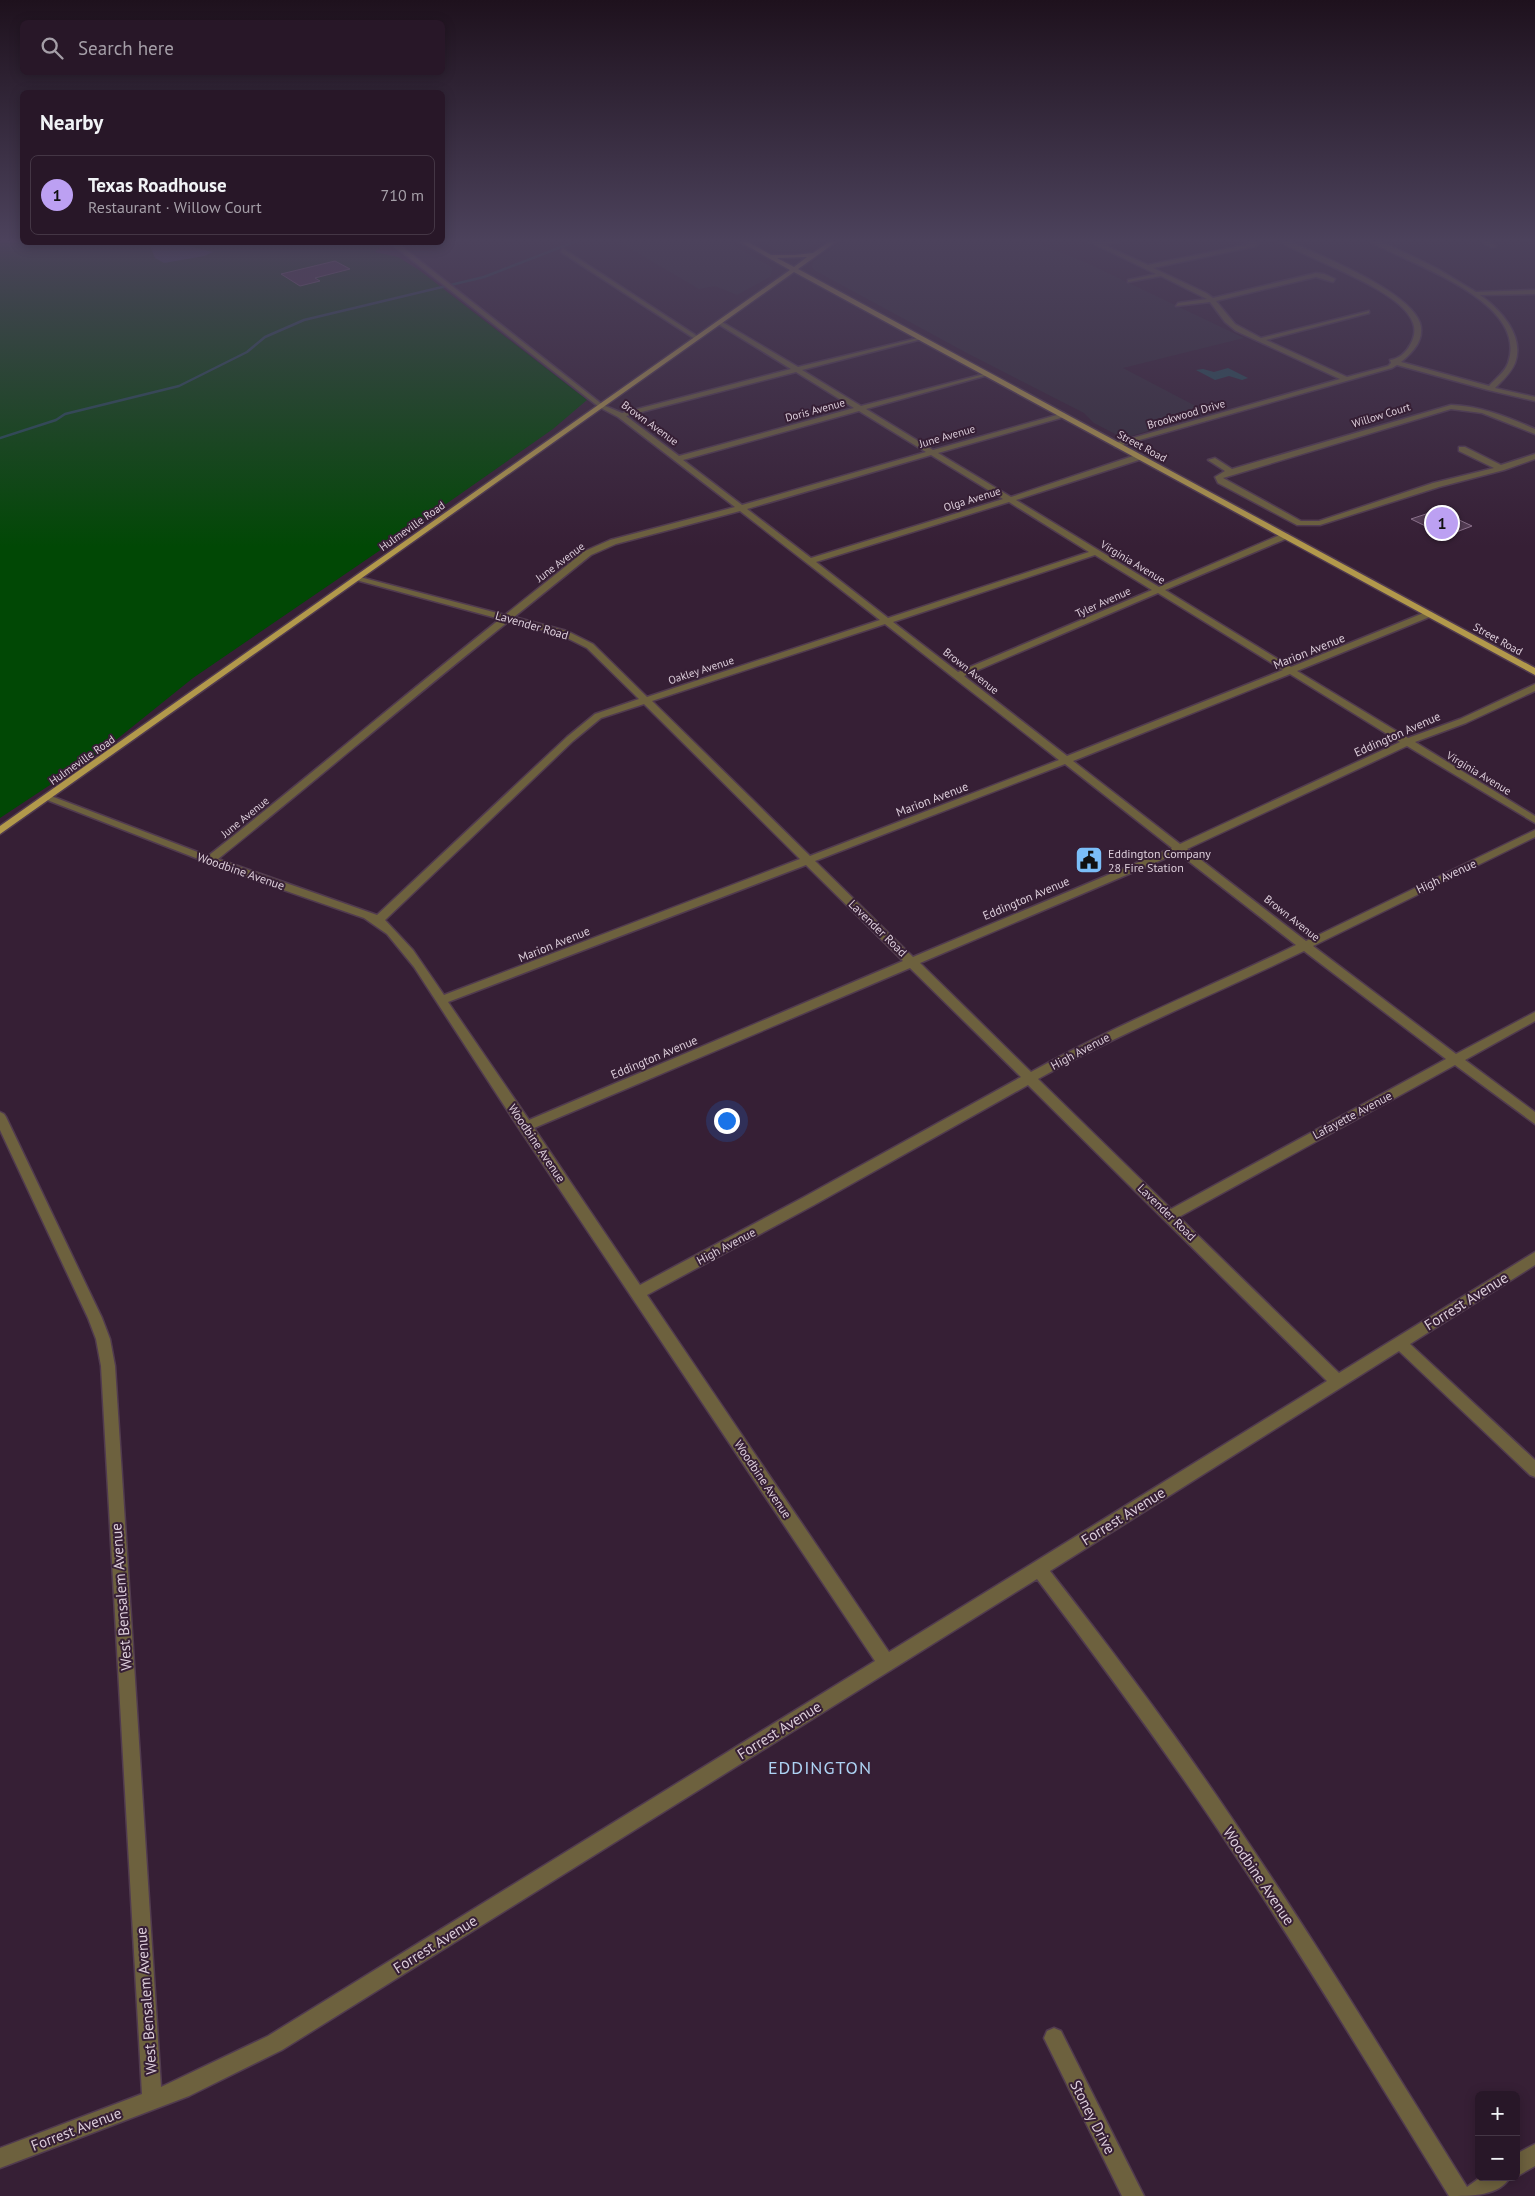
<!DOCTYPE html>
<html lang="en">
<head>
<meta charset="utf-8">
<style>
	:root { --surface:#281728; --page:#302030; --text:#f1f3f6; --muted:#a59fa8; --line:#443645; --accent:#bca0f2 }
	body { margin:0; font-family:"PT Sans",sans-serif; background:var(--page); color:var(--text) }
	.controls { position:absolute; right:15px; bottom:15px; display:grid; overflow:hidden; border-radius:8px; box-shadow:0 2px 12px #0003 }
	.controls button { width:45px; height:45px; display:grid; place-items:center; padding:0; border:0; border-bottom:1px solid var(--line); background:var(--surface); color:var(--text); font:25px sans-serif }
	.you { position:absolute; left:726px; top:1120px; width:18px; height:18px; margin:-12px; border:4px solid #fff; border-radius:50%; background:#1a73e8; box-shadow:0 0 0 8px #1a73e833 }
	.badge { display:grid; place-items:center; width:32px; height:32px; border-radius:50%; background:var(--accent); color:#111; font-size:16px; font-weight:700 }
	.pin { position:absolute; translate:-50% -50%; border:2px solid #fff; box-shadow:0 1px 5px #0006 }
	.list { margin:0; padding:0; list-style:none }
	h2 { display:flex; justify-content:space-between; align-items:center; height:65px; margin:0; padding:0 20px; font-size:21px }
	h2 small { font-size:16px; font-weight:400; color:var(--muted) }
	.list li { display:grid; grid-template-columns:32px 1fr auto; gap:15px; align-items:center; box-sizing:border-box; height:80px; margin:0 10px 10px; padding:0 10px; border:1px solid var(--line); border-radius:8px }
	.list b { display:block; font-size:19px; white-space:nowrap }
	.list p { margin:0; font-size:16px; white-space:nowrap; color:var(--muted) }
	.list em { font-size:16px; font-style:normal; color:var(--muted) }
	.icon { flex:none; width:28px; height:28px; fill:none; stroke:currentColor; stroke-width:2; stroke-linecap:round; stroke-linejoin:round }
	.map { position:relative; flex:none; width:1535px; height:2196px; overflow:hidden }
	.search { position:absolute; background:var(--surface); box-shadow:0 2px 12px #0003; left:20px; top:20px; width:425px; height:55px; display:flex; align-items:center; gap:12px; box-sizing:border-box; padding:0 18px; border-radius:8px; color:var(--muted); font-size:19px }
	.panel { position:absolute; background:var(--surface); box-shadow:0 2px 12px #0003; left:20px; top:90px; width:425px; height:155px; border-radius:8px }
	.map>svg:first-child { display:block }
	.commercial { fill:#352c3b }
	.green { fill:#014805 }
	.water { fill:#234d55 }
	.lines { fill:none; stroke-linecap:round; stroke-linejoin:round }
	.stream { stroke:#234d55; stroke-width:2.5 }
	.building { fill:#533b52; stroke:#8f748e }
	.minor-casing { stroke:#513b4f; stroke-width:3 }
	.major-casing { stroke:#513b4f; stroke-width:3 }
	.minor { fill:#6d613e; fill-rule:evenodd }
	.major { fill:#b2994b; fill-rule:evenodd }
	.labels { text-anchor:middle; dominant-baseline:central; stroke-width:4; stroke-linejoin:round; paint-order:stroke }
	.far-street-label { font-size:11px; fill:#dccdda; stroke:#361f35 }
	.street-label { font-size:12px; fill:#dccdda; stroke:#361f35 }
	.poi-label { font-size:12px; fill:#dccdda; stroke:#361f35; text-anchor:start }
	.near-street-label { font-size:15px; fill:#dccdda; stroke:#361f35 }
	.near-quarter-label { font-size:18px; letter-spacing:1px; fill:#aed3f4; stroke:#361f35 }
</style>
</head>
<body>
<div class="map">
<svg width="1535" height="2196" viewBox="0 0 1535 2196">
	<rect width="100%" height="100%" fill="#361f35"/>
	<!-- commercial -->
	<g class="commercial">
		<path d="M624 239H722L773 268 770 277 737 295 715 286 699 289 617 241Z"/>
		<path d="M755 239H824L806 250 780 252Z"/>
		<path d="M847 239H1026L1085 262 1244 338 1123 368 1209 413 1128 437 1117 435 1094 423 1084 413 965 352 814 270 812 267 813 262Z"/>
	</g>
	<!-- green -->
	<path class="green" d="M0 239H22V242L377 243 381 246 375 252 398 257 419 270 587 400 553 429 379 551 193 678 106 748 0 818Z"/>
	<!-- water -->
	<g class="water">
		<path d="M149 243H176L213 252 204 256 164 263 155 258Z"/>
		<path d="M1228 368 1248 378 1242 380 1229 376 1215 380 1196 370 1203 369 1214 372Z"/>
	</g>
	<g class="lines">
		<!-- stream -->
		<path class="stream" d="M0 438 56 420 65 414 179 386 247 352 265 337 304 320 484 277 582 239"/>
	</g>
	<!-- building -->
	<g class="building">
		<path d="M335 261 350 269 315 278 320 281 300 286 281 274Z"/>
		<path d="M1438 510 1472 526 1446 536 1411 519Z"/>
	</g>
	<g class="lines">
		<!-- minor casing -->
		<g class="minor-casing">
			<g id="minor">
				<path d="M1084 239H1092L1098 242 1128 239 1104 245 1148 265 1250 244 1242 239H1251L1258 243 1256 246 1153 268 1206 293 1213 298 1316 273 1324 274 1335 279 1333 282 1316 277 1216 301 1235 324 1261 338 1369 311V313L1266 340 1347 377 1388 366 1391 363 1390 360C1398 359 1406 353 1410 345 1414 338 1416 331 1413 323 1401 288 1307 260 1276 239H1284C1316 254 1409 290 1420 323 1425 340 1413 352 1401 362L1489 386C1495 379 1505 372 1508 363 1530 299 1404 263 1366 239H1375L1412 256 1438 269 1476 292 1535 290V294L1480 295C1501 310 1525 336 1515 363 1511 373 1502 381 1495 388L1535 397V401L1488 390 1397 365 1392 368 1115 447V443L1340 379 1236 331 1225 322 1210 302 1176 306 1178 303 1207 299 1161 276 1128 282V280L1156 274Z"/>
				<path d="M1478 239H1486L1496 246 1491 247Z"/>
				<path d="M389 242H396L603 405 622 413 791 369 718 324V322H722L798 367 922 337V339L802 370 861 406 988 373V375L866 409 933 450 1064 413V417L938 453 1011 497 1136 455H1142V459L1016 500 1159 587 1282 534H1288V538L1165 590 1291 667 1426 612H1432V616L1297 671 1408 738 1460 719 1535 684V691L1466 723 1415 742 1535 816V823L1407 746 1187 849 1306 941 1535 830V837L1313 946 1456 1054 1535 1012V1021L1465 1060 1535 1112V1124L1455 1065 1179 1217 1339 1373 1535 1252V1265L1410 1344 1535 1460V1477L1530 1475 1399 1351 1050 1571C1112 1650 1173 1731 1229 1814 1312 1936 1389 2062 1467 2187L1481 2177H1510C1500 2196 1471 2196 1449 2196 1373 2073 1298 1948 1217 1828 1160 1743 1099 1661 1037 1579L282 2050 189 2096 0 2168V2148L142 2094 101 1366 96 1339 88 1318 0 1130V1112L4 1114 6 1117 102 1318 110 1339 115 1366 161 2087 268 2036 875 1661 520 1130 414 967 387 934 364 918 229 871 42 798 47 795 51 796 208 856C307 778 402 697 500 619L356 580V576L505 615 585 551 610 540 735 507 618 417 599 407ZM796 372 854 408 679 456 626 416ZM859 411 926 452 742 505 683 460ZM931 455 1003 499 811 558 747 509ZM1009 502 1089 552 888 618 816 562ZM740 511 880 620 647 697 593 644 567 631 514 617 591 555 616 544ZM1095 555 1152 590 958 672 893 622ZM1158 593 1283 670 1067 756 964 676ZM509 621 561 635 587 648 639 699 595 714 567 737 377 915 218 859C315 781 411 699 509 621ZM885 624 1059 760 810 856 652 701ZM1290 674 1400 742 1180 844 1073 761ZM644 704 800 859 444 995 413 950 385 920 573 741 601 718ZM1065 764 1172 848 913 957 815 861ZM1178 853 1296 945C1208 988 1117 1024 1031 1072L920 963ZM806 865 903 961 529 1120 448 1002ZM1304 951 1446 1059 1171 1209 1038 1079C1124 1031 1215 994 1304 951ZM910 968 1021 1077 804 1197 640 1285 534 1128ZM1028 1085 1327 1381 889 1652 647 1295 814 1205Z"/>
				<path d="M563 249 565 250 700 338 695 339 561 252Z"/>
				<path d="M1451 405C1481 406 1508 417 1535 429V434L1482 413 1451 409 1223 478 1301 521H1319L1433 483 1494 468 1459 451V447H1465L1501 465 1535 454V459L1504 470 1439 487 1320 525H1297L1218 483 1215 477 1225 471 1208 460 1215 458 1232 469Z"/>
				<path d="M1054 2028 1061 2031 1144 2196H1122L1044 2038 1047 2031Z"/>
				<path d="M1535 2144V2166L1516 2177V2154Z"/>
			</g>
		</g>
		<!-- major casing -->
		<g class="major-casing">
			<path id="major" d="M735 239H743L771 255H795L813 253 833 239H840L798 269 1535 668V675L794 272 0 834V826L790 270ZM807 257 794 267 777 258Z"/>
		</g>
		<!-- minor -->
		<use href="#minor" class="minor"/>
		<!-- major -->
		<use href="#major" class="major"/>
	</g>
	<!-- sky -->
	<linearGradient id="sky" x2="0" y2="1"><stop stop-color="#1e111d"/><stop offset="0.44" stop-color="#4c425c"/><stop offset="1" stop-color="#4c425c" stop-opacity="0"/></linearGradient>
	<rect width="1535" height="547" fill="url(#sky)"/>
	<!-- icons -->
	<defs>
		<g id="civic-square" transform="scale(1.4375)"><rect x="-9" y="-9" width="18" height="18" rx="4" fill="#7bbef8" stroke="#361f35"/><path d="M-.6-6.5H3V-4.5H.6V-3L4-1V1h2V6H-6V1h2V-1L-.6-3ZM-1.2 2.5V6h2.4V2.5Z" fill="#111"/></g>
	</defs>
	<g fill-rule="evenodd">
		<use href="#civic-square" x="1089" y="860"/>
	</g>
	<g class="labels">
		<!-- far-street labels -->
		<g class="far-street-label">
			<text transform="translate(815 410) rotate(-15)">Doris Avenue</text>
			<text transform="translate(1186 414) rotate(-16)">Brookwood Drive</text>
			<text transform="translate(1381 415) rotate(-17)">Willow Court</text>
			<text transform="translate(650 423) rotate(36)">Brown Avenue</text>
			<text transform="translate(947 436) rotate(-16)">June Avenue</text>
			<text transform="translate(1142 446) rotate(28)">Street Road</text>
			<text transform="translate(972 499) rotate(-17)">Olga Avenue</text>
			<text transform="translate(412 526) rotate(-35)">Hulmeville Road</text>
			<text transform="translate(560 562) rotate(-37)">June Avenue</text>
			<text transform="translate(1133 562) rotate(31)">Virginia Avenue</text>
			<text transform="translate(1103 602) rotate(-24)">Tyler Avenue</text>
			<text transform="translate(1498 639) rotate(29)">Street Road</text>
			<text transform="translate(701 670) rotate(-18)">Oakley Avenue</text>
			<text transform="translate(971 671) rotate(38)">Brown Avenue</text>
			<text transform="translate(82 760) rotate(-35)">Hulmeville Road</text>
			<text transform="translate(1479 773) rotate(31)">Virginia Avenue</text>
			<text transform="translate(245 817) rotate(-39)">June Avenue</text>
			<text transform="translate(1292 918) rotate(38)">Brown Avenue</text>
		</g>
		<!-- street labels -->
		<g class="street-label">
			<text transform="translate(532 625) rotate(16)">Lavender Road</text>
			<text transform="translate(1309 651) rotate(-22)">Marion Avenue</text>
			<text transform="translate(1397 734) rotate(-24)">Eddington Avenue</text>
			<text transform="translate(932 799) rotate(-21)">Marion Avenue</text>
			<text transform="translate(241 871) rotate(19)">Woodbine Avenue</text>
			<text transform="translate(1446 876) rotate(-25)">High Avenue</text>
			<text transform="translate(1026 898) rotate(-23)">Eddington Avenue</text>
			<text transform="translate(878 928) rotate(44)">Lavender Road</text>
			<text transform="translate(554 944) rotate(-22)">Marion Avenue</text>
			<text transform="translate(1080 1051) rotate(-28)">High Avenue</text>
			<text transform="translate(654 1057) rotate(-23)">Eddington Avenue</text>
			<text transform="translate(1352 1115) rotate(-28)">Lafayette Avenue</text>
			<text transform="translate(537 1143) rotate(56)">Woodbine Avenue</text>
			<text transform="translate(1167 1212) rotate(44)">Lavender Road</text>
			<text transform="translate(726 1246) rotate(-28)">High Avenue</text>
			<text transform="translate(763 1479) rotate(56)">Woodbine Avenue</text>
		</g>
		<!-- poi labels -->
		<g class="poi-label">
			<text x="1108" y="853">Eddington Company<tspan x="1108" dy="14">28 Fire Station</tspan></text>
		</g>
		<!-- near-street labels -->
		<g class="near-street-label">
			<text transform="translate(1466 1301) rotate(-32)">Forrest Avenue</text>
			<text transform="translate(1123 1516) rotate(-32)">Forrest Avenue</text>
			<text transform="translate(121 1597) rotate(-94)">West Bensalem Avenue</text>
			<text transform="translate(779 1730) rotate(-32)">Forrest Avenue</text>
			<text transform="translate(1259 1876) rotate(56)">Woodbine Avenue</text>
			<text transform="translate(435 1944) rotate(-32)">Forrest Avenue</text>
			<text transform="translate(146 2001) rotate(-94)">West Bensalem Avenue</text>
			<text transform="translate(1093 2117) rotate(63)">Stoney Drive</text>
			<text transform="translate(76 2129) rotate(-21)">Forrest Avenue</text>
		</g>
		<!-- near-quarter labels -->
		<g class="near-quarter-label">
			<text x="820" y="1767">EDDINGTON</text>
		</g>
	</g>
</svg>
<div class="controls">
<button>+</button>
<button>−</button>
</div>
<div class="you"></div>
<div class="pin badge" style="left:1442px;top:523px">1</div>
<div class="search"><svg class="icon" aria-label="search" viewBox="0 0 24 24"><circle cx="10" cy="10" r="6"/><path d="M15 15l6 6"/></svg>Search here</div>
<section class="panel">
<h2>Nearby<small></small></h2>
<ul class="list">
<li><span class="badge">1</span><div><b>Texas Roadhouse</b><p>Restaurant · Willow Court</p></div><em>710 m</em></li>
</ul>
</section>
</div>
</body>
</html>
